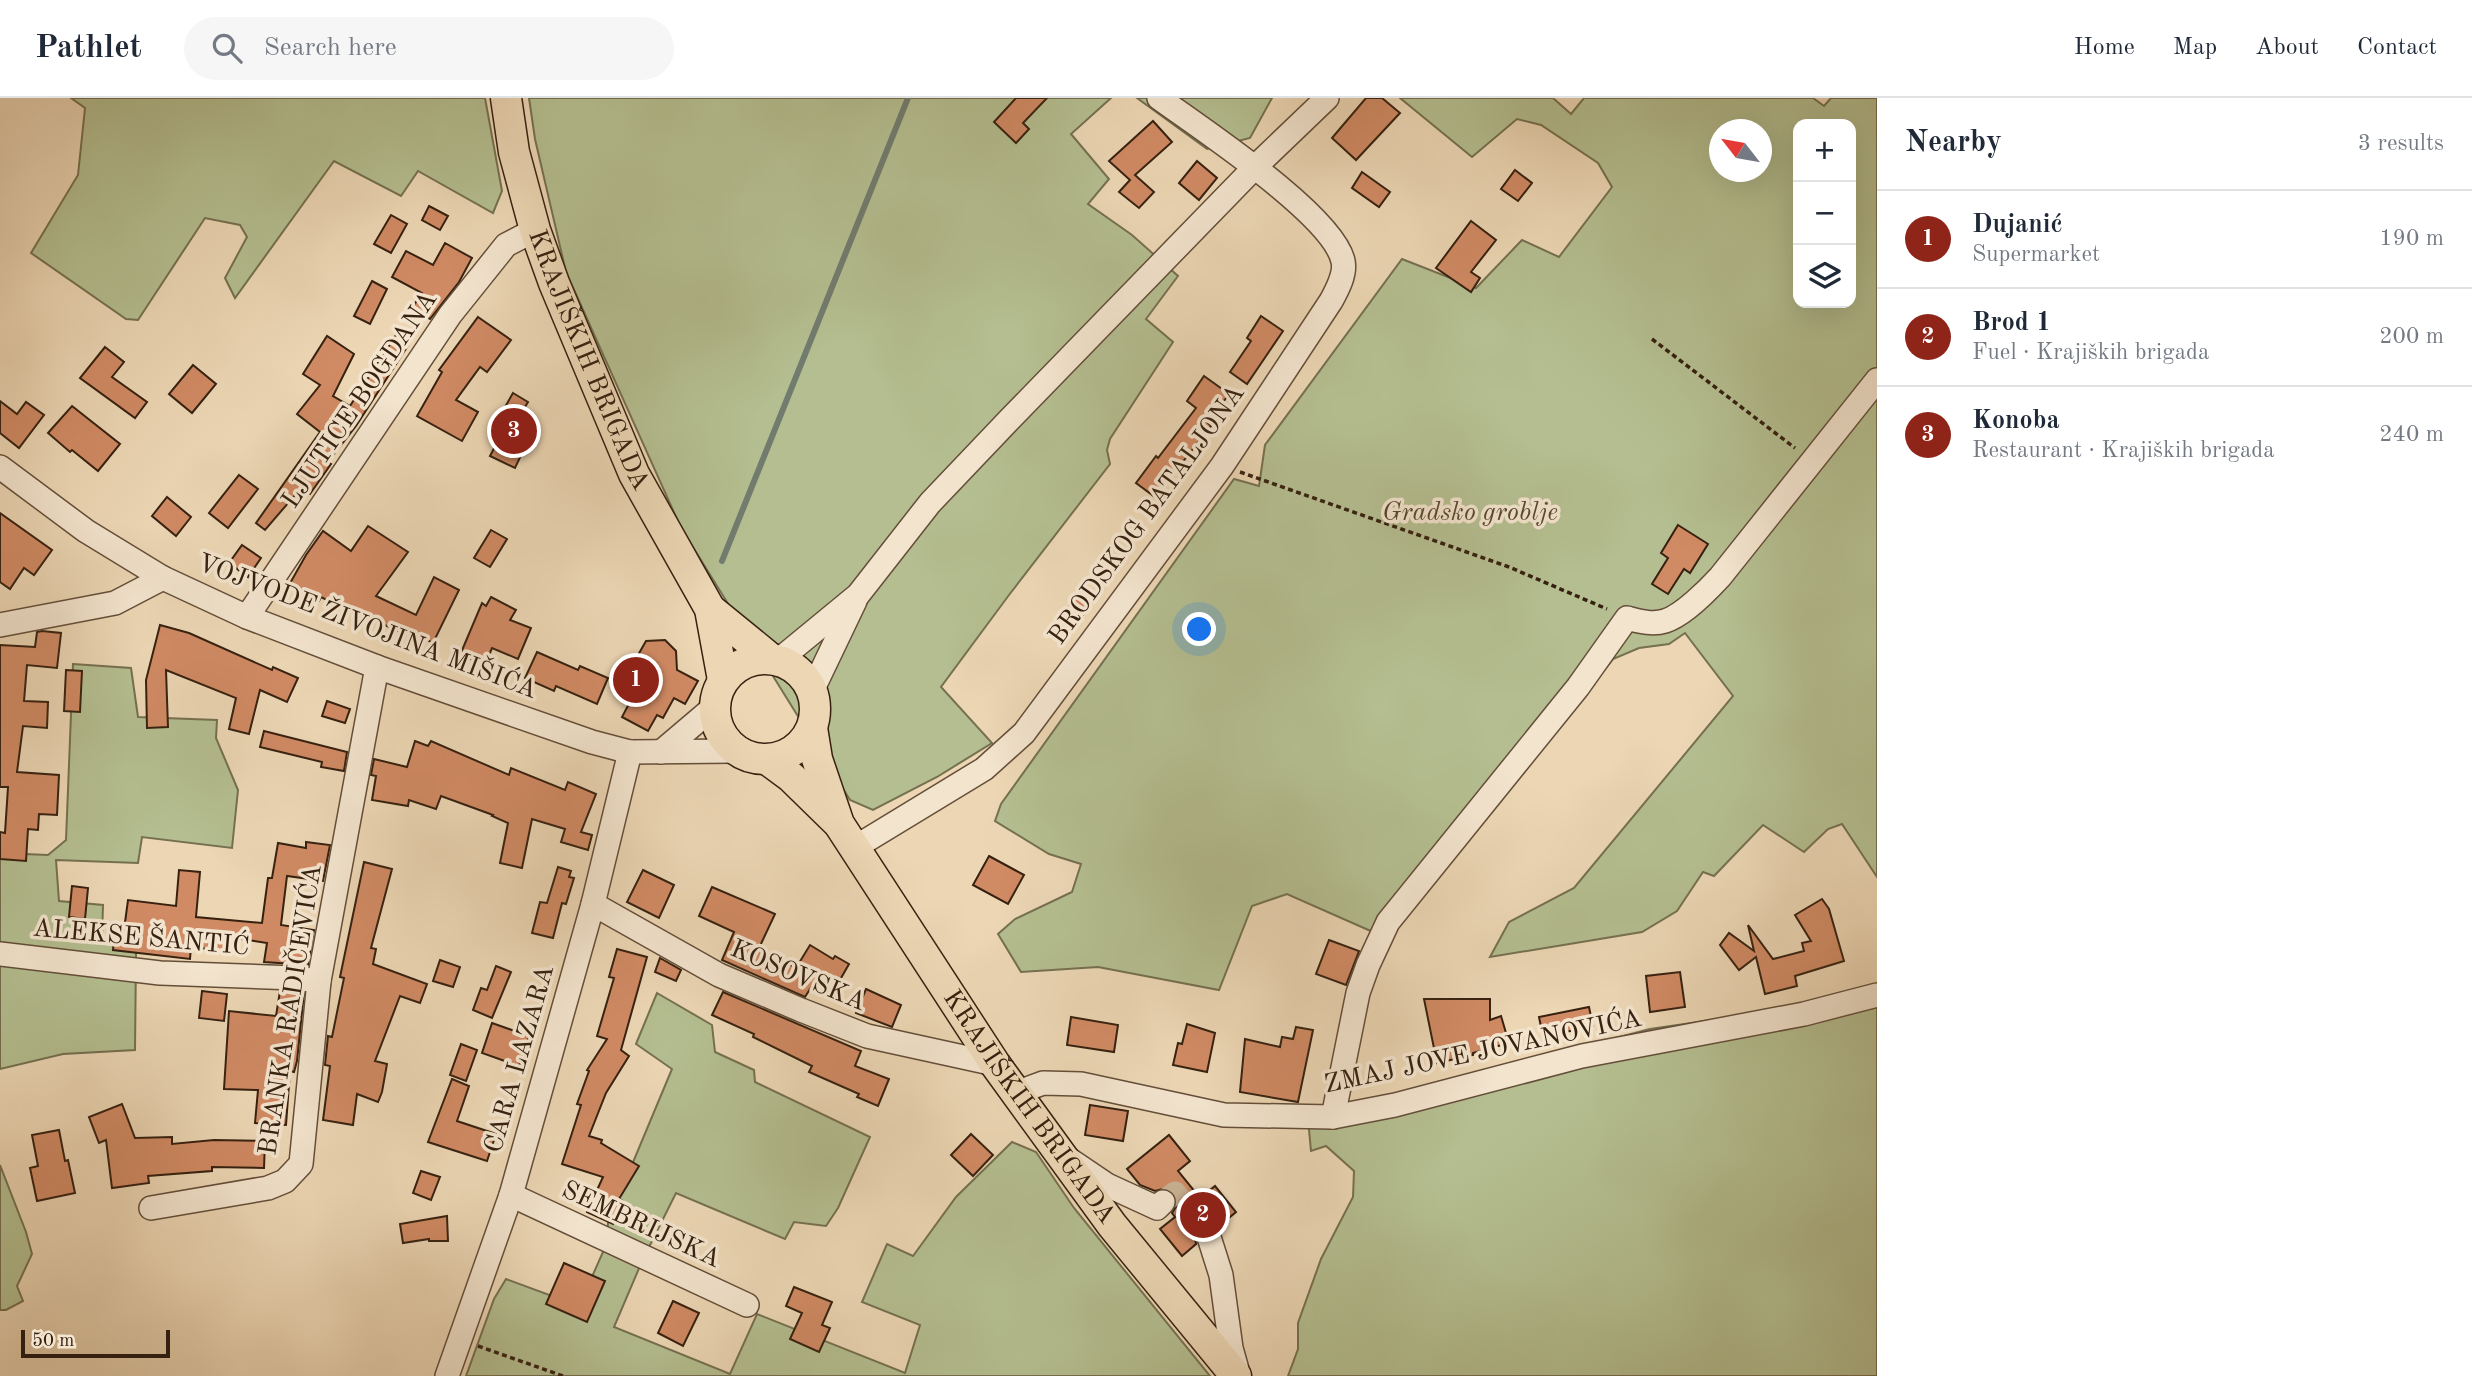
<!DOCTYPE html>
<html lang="en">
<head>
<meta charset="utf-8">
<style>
	:root { --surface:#fff; --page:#f6f6f7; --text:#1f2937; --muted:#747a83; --line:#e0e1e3; --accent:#8f2418 }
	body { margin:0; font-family:"Old Standard TT",serif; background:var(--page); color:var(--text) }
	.controls { position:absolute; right:21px; top:21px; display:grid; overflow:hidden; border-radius:14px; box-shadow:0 7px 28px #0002 }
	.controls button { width:63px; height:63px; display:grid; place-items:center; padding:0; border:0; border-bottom:2px solid var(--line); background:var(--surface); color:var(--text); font:35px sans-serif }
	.compass { position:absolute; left:1709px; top:21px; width:63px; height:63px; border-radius:50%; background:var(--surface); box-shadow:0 7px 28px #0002; rotate:301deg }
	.scale { position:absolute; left:21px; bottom:18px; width:149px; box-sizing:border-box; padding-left:7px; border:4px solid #362110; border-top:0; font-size:19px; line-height:24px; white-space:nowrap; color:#362110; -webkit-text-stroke:5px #f3e4ce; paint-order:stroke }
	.you { position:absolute; left:1200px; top:532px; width:24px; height:24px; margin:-18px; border:5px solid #fff; border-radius:50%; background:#1a73e8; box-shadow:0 0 0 10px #1a73e833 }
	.badge { display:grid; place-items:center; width:46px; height:46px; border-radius:50%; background:var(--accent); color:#fff; font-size:23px; font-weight:700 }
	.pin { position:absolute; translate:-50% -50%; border:4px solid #fff; box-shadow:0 2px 7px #0006 }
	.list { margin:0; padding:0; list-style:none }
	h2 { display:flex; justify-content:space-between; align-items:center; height:91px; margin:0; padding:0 28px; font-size:30px }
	h2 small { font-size:23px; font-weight:400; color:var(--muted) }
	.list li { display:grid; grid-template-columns:46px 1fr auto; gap:21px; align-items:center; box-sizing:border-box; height:98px; padding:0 28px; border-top:2px solid var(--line) }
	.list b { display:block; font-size:26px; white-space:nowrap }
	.list p { margin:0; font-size:23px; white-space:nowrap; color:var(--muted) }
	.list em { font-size:23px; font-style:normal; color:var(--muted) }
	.icon { flex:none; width:38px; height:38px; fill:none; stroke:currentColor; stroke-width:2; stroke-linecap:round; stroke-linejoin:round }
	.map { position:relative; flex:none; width:1877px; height:1278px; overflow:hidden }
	header { display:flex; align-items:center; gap:42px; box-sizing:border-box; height:98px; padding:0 35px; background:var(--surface); border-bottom:2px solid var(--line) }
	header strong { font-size:33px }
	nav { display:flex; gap:38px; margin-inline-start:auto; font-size:24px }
	.search { width:490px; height:63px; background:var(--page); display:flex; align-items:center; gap:18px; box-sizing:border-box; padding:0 24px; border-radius:38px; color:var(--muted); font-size:26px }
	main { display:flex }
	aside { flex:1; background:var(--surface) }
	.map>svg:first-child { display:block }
	.green { fill:#b4be90; stroke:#757050; stroke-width:2; fill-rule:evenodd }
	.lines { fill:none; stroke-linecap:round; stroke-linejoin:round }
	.stream { stroke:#717c6f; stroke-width:6 }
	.building { fill:#d08a64; stroke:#362110; stroke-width:2 }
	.minor-tunnel { stroke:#c8b293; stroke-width:23; stroke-dasharray:23 11; stroke-linecap:butt }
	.minor-casing { stroke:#644e39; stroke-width:26 }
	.major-casing { stroke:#362110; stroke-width:33 }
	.path { stroke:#362110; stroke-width:3.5; stroke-dasharray:5 3.5; stroke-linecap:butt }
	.minor { stroke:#f3e4ce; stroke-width:23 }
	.major { stroke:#ecd6b4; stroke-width:30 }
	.labels { text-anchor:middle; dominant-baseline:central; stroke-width:7; stroke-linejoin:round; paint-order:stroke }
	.street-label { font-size:26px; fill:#362110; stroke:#f3e4ce }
	.park-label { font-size:26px; font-style:italic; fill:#564830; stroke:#f3e4ce }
</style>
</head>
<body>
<header>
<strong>Pathlet</strong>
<div class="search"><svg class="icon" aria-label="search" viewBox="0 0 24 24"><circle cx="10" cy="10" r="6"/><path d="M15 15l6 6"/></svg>Search here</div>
<nav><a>Home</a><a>Map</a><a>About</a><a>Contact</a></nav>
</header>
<main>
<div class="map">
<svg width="1877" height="1278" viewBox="0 0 1877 1278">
	<rect width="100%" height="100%" fill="#ecd6b4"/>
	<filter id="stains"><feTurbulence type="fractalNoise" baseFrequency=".00286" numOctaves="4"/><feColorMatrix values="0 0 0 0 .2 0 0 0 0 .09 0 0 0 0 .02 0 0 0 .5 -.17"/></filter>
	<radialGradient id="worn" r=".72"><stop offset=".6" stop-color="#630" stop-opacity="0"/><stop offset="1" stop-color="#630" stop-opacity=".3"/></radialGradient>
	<!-- green -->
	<g class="green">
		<path d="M71 0H485L502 93 493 115 418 73 401 98 334 63 235 200 225 180 247 139 240 127 205 120 138 222 126 221 31 155 78 77 85 10Z"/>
		<path d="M529 0H1111L1071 36 1109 81 1088 106 1132 137 1178 178 1146 221 1173 244 1110 341 1107 352 1110 366 1009 497 941 589 992 645 937 679 873 712 850 702 681 430 566 174 535 41Z"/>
		<path d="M1137 0H1272L1250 40 1207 51Z"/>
		<path d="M1400 0H1553L1571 16 1584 0H1813L1824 8 1831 0H1877V779L1842 726 1828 731 1804 754 1763 727 1714 778 1703 774 1677 813 1642 834 1490 859 1509 824 1574 790 1733 598 1685 535 1669 546 1639 550 1613 561 1424 797 1373 834 1287 796 1252 808 1219 892 1098 869 1021 874 998 836 1015 821 1072 794 1081 766 1049 756 995 723 1001 706 1234 381 1259 388 1265 347 1402 161 1476 190 1522 142 1559 159 1612 89 1598 65 1541 27 1517 21 1472 59ZM1798 26H1851V205H1798ZM1720 32H1762V74H1720Z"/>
		<path d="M73 566 131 570 138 619 217 622 216 640 238 692 232 750 142 739 138 765 56 762 59 803 103 807 102 841 133 842 136 856 135 952 63 956 0 971V755L48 757 66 742Z"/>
		<path d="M657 895 712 927 715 954 754 972 755 984 870 1039 838 1110 826 1128 794 1124 785 1141 676 1095 643 1161 614 1229 730 1276 757 1216 905 1275 920 1227 862 1204 887 1146 913 1158 956 1099 1012 1044 1036 1054 1074 1110 1210 1278H466L494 1201 506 1181 579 1208 607 1145 608 1124 672 971 636 946Z"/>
		<path d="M1877 898V1278H1288L1298 1251V1225L1321 1161 1353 1099 1354 1073 1326 1048 1311 1053 1308 1021 1650 931Z"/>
		<path d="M0 1067 26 1134 32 1156 17 1188 23 1203 6 1212H0Z"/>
	</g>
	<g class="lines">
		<!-- stream -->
		<path class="stream" d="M722 463 908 0"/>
	</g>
	<!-- building -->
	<g class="building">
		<path d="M1016 0H1047L1023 25 1029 31 1016 45 994 24Z"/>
		<path d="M1366 0H1382L1400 15 1356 62 1332 40Z"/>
		<path d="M1153 23 1172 44 1135 77 1154 94 1139 110 1119 94 1130 82 1109 63Z"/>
		<path d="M1197 63 1217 80 1199 102 1179 85Z"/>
		<path d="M1515 72 1532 85 1518 103 1501 91Z"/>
		<path d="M1362 74 1390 94 1379 109 1352 90Z"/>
		<path d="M429 108 448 118 440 132 422 122Z"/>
		<path d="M391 117 407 126 391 155 374 146Z"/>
		<path d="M1471 123 1496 142 1471 174 1480 180 1471 194 1436 170Z"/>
		<path d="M445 145 472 160 459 184 430 221 412 210 422 195 392 179 406 153 433 167Z"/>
		<path d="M372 183 387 191 370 226 354 218Z"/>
		<path d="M1261 218 1283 233 1247 286 1230 274 1251 243 1247 240Z"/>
		<path d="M478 219 511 242 487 274 480 269 456 302 478 314 462 343 417 318 442 274 439 272Z"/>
		<path d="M396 237 409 246 356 328 328 364 331 366 310 396 301 390 265 432 256 425 320 334 297 316 320 287 303 276 327 238 354 256 333 298 350 308Z"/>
		<path d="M105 249 124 264 112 279 147 304 135 320 80 280Z"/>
		<path d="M193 267 216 286 192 315 169 296Z"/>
		<path d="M1204 278 1229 296 1208 325 1211 328 1155 399 1136 385 1156 358 1158 360 1196 310 1187 303Z"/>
		<path d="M513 295 528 304 520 317 505 309Z"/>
		<path d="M0 303 17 316 26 304 44 317 19 350 0 335Z"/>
		<path d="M72 308 120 346 98 373 72 352 70 354 48 335Z"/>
		<path d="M508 323 532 334 515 370 490 358Z"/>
		<path d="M239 377 258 391 228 430 209 415Z"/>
		<path d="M167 399 191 419 176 438 152 418Z"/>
		<path d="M0 415 52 452 34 477 24 470 10 491 0 484Z"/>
		<path d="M1678 427 1708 446 1690 475 1684 471 1668 496 1652 486 1668 460 1661 455Z"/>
		<path d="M368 428 408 454 376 498 416 517 434 479 459 492 433 545 404 531 402 535 352 512 351 514 321 499 319 503 289 487 306 457 323 433 351 453Z"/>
		<path d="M491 432 507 441 490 469 474 460Z"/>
		<path d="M242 447 261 460 248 479 229 465Z"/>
		<path d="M1081 492 1094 502 1073 530 1060 521Z"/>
		<path d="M491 499 516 512 510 522 531 530 518 561 492 550 485 567 460 557 482 505 486 508Z"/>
		<path d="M160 527 189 535 272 572 273 569 298 580 287 604 260 592 249 636 229 631 236 600 166 572 168 629 147 630 146 582Z"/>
		<path d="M42 533 61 535 57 570 27 567 24 603 48 604 47 630 23 628 17 674 59 677 57 717 39 716 38 732 28 731 26 763 0 761V734L5 735 8 689H0V547L35 549 37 534Z"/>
		<path d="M665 542 676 553 677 572 698 583 685 606 674 600 663 620 657 617 648 633 622 619 642 581 629 573 646 543Z"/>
		<path d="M537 554 578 572 580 568 608 580 597 606 556 588 554 593 525 580Z"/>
		<path d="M66 572 82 573 80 614 64 613Z"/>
		<path d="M327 603 350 611 345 625 322 618Z"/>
		<path d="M264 633 347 654 344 673 321 669 322 664 260 649Z"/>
		<path d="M415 643 428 648 431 643 509 677 511 670 565 692 568 684 596 696 581 734 592 737 588 752 561 744 565 731 532 721 522 770 500 765 508 725 492 718 493 717 441 698 436 711 409 702 408 708 372 702 376 678 371 677 374 661 407 669Z"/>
		<path d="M306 744 330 747 323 783 287 778 281 827 314 832 308 867 264 864 267 845 228 839 226 853 191 849 190 861 113 852 115 831 124 832 128 802 176 808 179 772 200 774 196 819 262 825 268 780H272L278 745 306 750Z"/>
		<path d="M989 758 1024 777 1008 806 973 787Z"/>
		<path d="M364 764 392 771 371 850 376 851 373 866 427 886 420 905 400 898 375 963 387 966 382 994 378 1004 357 996 353 1027 323 1022 330 968 325 967 328 938 332 939 344 880 340 879Z"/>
		<path d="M558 769 571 773 569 779 574 780 566 806 562 805 553 840 532 835 540 804 547 805Z"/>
		<path d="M643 772 674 787 659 820 627 804Z"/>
		<path d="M72 788 88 790 85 821 69 819Z"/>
		<path d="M712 789 775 816 759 850 796 870 810 847 833 861 835 858 849 866 833 894 815 883 805 899 722 862 734 834 699 818Z"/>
		<path d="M1822 801 1829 811 1844 863 1795 878 1797 888 1765 896 1756 859 1739 872 1720 847 1729 835 1754 853 1748 827 1773 861 1804 853 1802 845 1811 843 1795 817Z"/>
		<path d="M1329 842 1359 853 1346 887 1316 876Z"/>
		<path d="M617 851 647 859 621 952 629 958 606 995 589 1038 602 1042 601 1045 639 1068 619 1101 623 1103 613 1126 587 1114 603 1079 562 1066 581 1007 577 1006 589 973 587 972 607 941 597 938 614 880 609 879Z"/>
		<path d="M660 860 681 872 676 883 655 874Z"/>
		<path d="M440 862 460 869 453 889 433 883Z"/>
		<path d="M496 868 511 874 492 920 473 912 481 890 487 892Z"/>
		<path d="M1680 874 1685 909 1650 914 1646 878Z"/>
		<path d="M866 891 901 907 892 929 856 915Z"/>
		<path d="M202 893 227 896 224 923 199 920Z"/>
		<path d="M280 893 304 895 297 963 294 974 290 973 286 1027 255 1025 258 992 224 991 229 913 276 918Z"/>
		<path d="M723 894 861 953 855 968 889 981 878 1008 857 999 859 996 809 974 812 968 753 939 754 936 712 917Z"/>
		<path d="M1424 901H1490V922L1501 918 1509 945 1473 955V957L1437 965Z"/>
		<path d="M1589 909 1593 928 1543 939 1539 919Z"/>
		<path d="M1071 919 1118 927 1114 954 1067 947Z"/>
		<path d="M492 925 529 938 519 968 482 955Z"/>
		<path d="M1187 926 1215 935 1207 974 1173 967 1178 945 1182 946Z"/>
		<path d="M1296 929 1313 932 1298 1004 1240 994 1245 941 1280 949 1282 939 1293 941Z"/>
		<path d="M461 946 477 952 466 983 450 977Z"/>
		<path d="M452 981 469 988 457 1023 496 1036 487 1063 428 1044Z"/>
		<path d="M122 1006 135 1040 172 1039V1046L214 1042 265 1043 264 1070 212 1069V1073L148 1078 149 1085 112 1090 106 1042 99 1045 89 1019Z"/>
		<path d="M1090 1007 1128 1013 1123 1043 1085 1037Z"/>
		<path d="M59 1032 65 1063 68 1062 75 1095 37 1103 30 1070 38 1068 32 1037Z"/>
		<path d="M971 1036 993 1057 973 1078 951 1057Z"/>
		<path d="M1169 1037 1190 1063 1178 1073 1200 1100 1215 1088 1236 1114 1219 1128 1210 1122 1198 1126 1194 1134 1196 1146 1182 1158 1160 1131 1175 1119 1172 1115 1177 1107 1173 1095 1166 1090 1155 1093 1140 1087 1127 1071Z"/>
		<path d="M421 1073 440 1079 431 1102 413 1095Z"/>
		<path d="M447 1118 448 1143H429V1141L403 1145 400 1126Z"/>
		<path d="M564 1165 605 1183 587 1224 546 1206Z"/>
		<path d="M794 1189 832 1204 822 1227 830 1230 819 1254 790 1241 802 1215 786 1208Z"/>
		<path d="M673 1203 699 1215 683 1248 658 1235Z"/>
	</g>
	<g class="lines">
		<!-- minor-tunnel -->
		<path class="minor-tunnel" d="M1163 1104 1175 1095 1208 1136"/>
		<!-- minor casing -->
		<g class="minor-casing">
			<g id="minor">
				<path d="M0 369 86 433 163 480 247 519 377 569 592 644 630 654 735 653"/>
				<path d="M247 519 450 217 506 147 535 132"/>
				<path d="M0 527 115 505 163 480"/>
				<path d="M779 562 858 497 930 405 1010 321 1255 69 1327 0"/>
				<path d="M812 593 855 503"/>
				<path d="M661 654 714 609"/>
				<path d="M854 750 984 671 1024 635 1222 368 1331 203C1337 192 1346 176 1343 163 1333 117 1200 30 1159 0"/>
				<path d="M593 806 719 877 801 912 867 938 995 966"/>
				<path d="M0 856 160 875 295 880 319 883"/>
				<path d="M1016 995 1043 985 1081 986 1224 1017 1333 1019 1395 1007 1582 958 1804 916 1877 897"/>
				<path d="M1333 1019 1358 895 1368 867 1388 824 1578 589 1627 520C1639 523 1652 527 1665 523 1682 518 1708 492 1720 479L1877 282"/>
				<path d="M1070 1062 1107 1087 1157 1110 1163 1104"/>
				<path d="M511 1097 747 1207"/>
				<path d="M151 1110 268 1090 285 1083 301 1066 319 883 377 569"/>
				<path d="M1208 1136 1221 1177 1231 1250 1238 1275"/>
				<path d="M447 1278 511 1097 593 806 630 654"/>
			</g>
		</g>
		<!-- major casing -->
		<g class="major-casing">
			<g id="major">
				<path id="s1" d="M506 0 514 54 535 132 554 185 634 376 710 511 723 582"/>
				<path d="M710 511 770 560"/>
				<circle cx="765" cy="611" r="50"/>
				<path id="s2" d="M812 630 817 661 839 726 995 966 1112 1127 1236 1278"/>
				<path d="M768 662 791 679 836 723"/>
			</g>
		</g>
		<!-- path -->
		<g class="path">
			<path d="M1652 241 1795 350"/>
			<path d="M1240 374 1509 469 1607 511"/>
			<path d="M478 1248 563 1278"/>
		</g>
		<!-- minor -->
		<use href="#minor" class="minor"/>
		<!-- major -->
		<use href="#major" class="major"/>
	</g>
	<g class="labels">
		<!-- street labels -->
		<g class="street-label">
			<text stroke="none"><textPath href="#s1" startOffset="276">KRAJIŠKIH BRIGADA</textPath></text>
			<text transform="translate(360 302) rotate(-56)">LJUTICE BOGDANA</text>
			<text transform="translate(1147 417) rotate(-54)">BRODSKOG BATALJONA</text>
			<text transform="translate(367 529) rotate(21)">VOJVODE ŽIVOJINA MIŠIĆA</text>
			<text transform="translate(141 840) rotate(5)">ALEKSE ŠANTIĆ</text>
			<text transform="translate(798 878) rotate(23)">KOSOVSKA</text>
			<text transform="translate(291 912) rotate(-81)">BRANKA RADIČEVIĆA</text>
			<text transform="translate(1483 954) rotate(-12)">ZMAJ JOVE JOVANOVIĆA</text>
			<text transform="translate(520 961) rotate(-74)">CARA LAZARA</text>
			<text stroke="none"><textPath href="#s2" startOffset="441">KRAJIŠKIH BRIGADA</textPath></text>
			<text transform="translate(641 1127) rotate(25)">SEMBRIJSKA</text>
		</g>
		<!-- park labels -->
		<g class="park-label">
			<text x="1470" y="415">Gradsko groblje</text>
		</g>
	</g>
	<rect width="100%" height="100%" filter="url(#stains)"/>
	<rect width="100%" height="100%" fill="url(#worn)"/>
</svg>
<div class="controls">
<button>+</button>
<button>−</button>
<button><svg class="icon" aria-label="layers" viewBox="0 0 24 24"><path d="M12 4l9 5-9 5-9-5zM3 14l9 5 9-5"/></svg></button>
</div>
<svg class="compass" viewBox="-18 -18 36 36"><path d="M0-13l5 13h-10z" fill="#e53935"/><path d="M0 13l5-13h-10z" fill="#747a83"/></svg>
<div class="scale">50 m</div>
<div class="you"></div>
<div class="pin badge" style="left:636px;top:582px">1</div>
<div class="pin badge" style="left:1203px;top:1117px">2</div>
<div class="pin badge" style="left:514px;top:333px">3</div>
</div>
<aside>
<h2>Nearby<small>3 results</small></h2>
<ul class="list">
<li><span class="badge">1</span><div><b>Dujanić</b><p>Supermarket</p></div><em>190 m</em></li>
<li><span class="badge">2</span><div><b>Brod 1</b><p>Fuel · Krajiških brigada</p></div><em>200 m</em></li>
<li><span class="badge">3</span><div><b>Konoba</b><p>Restaurant · Krajiških brigada</p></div><em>240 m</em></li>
</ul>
</aside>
</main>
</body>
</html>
